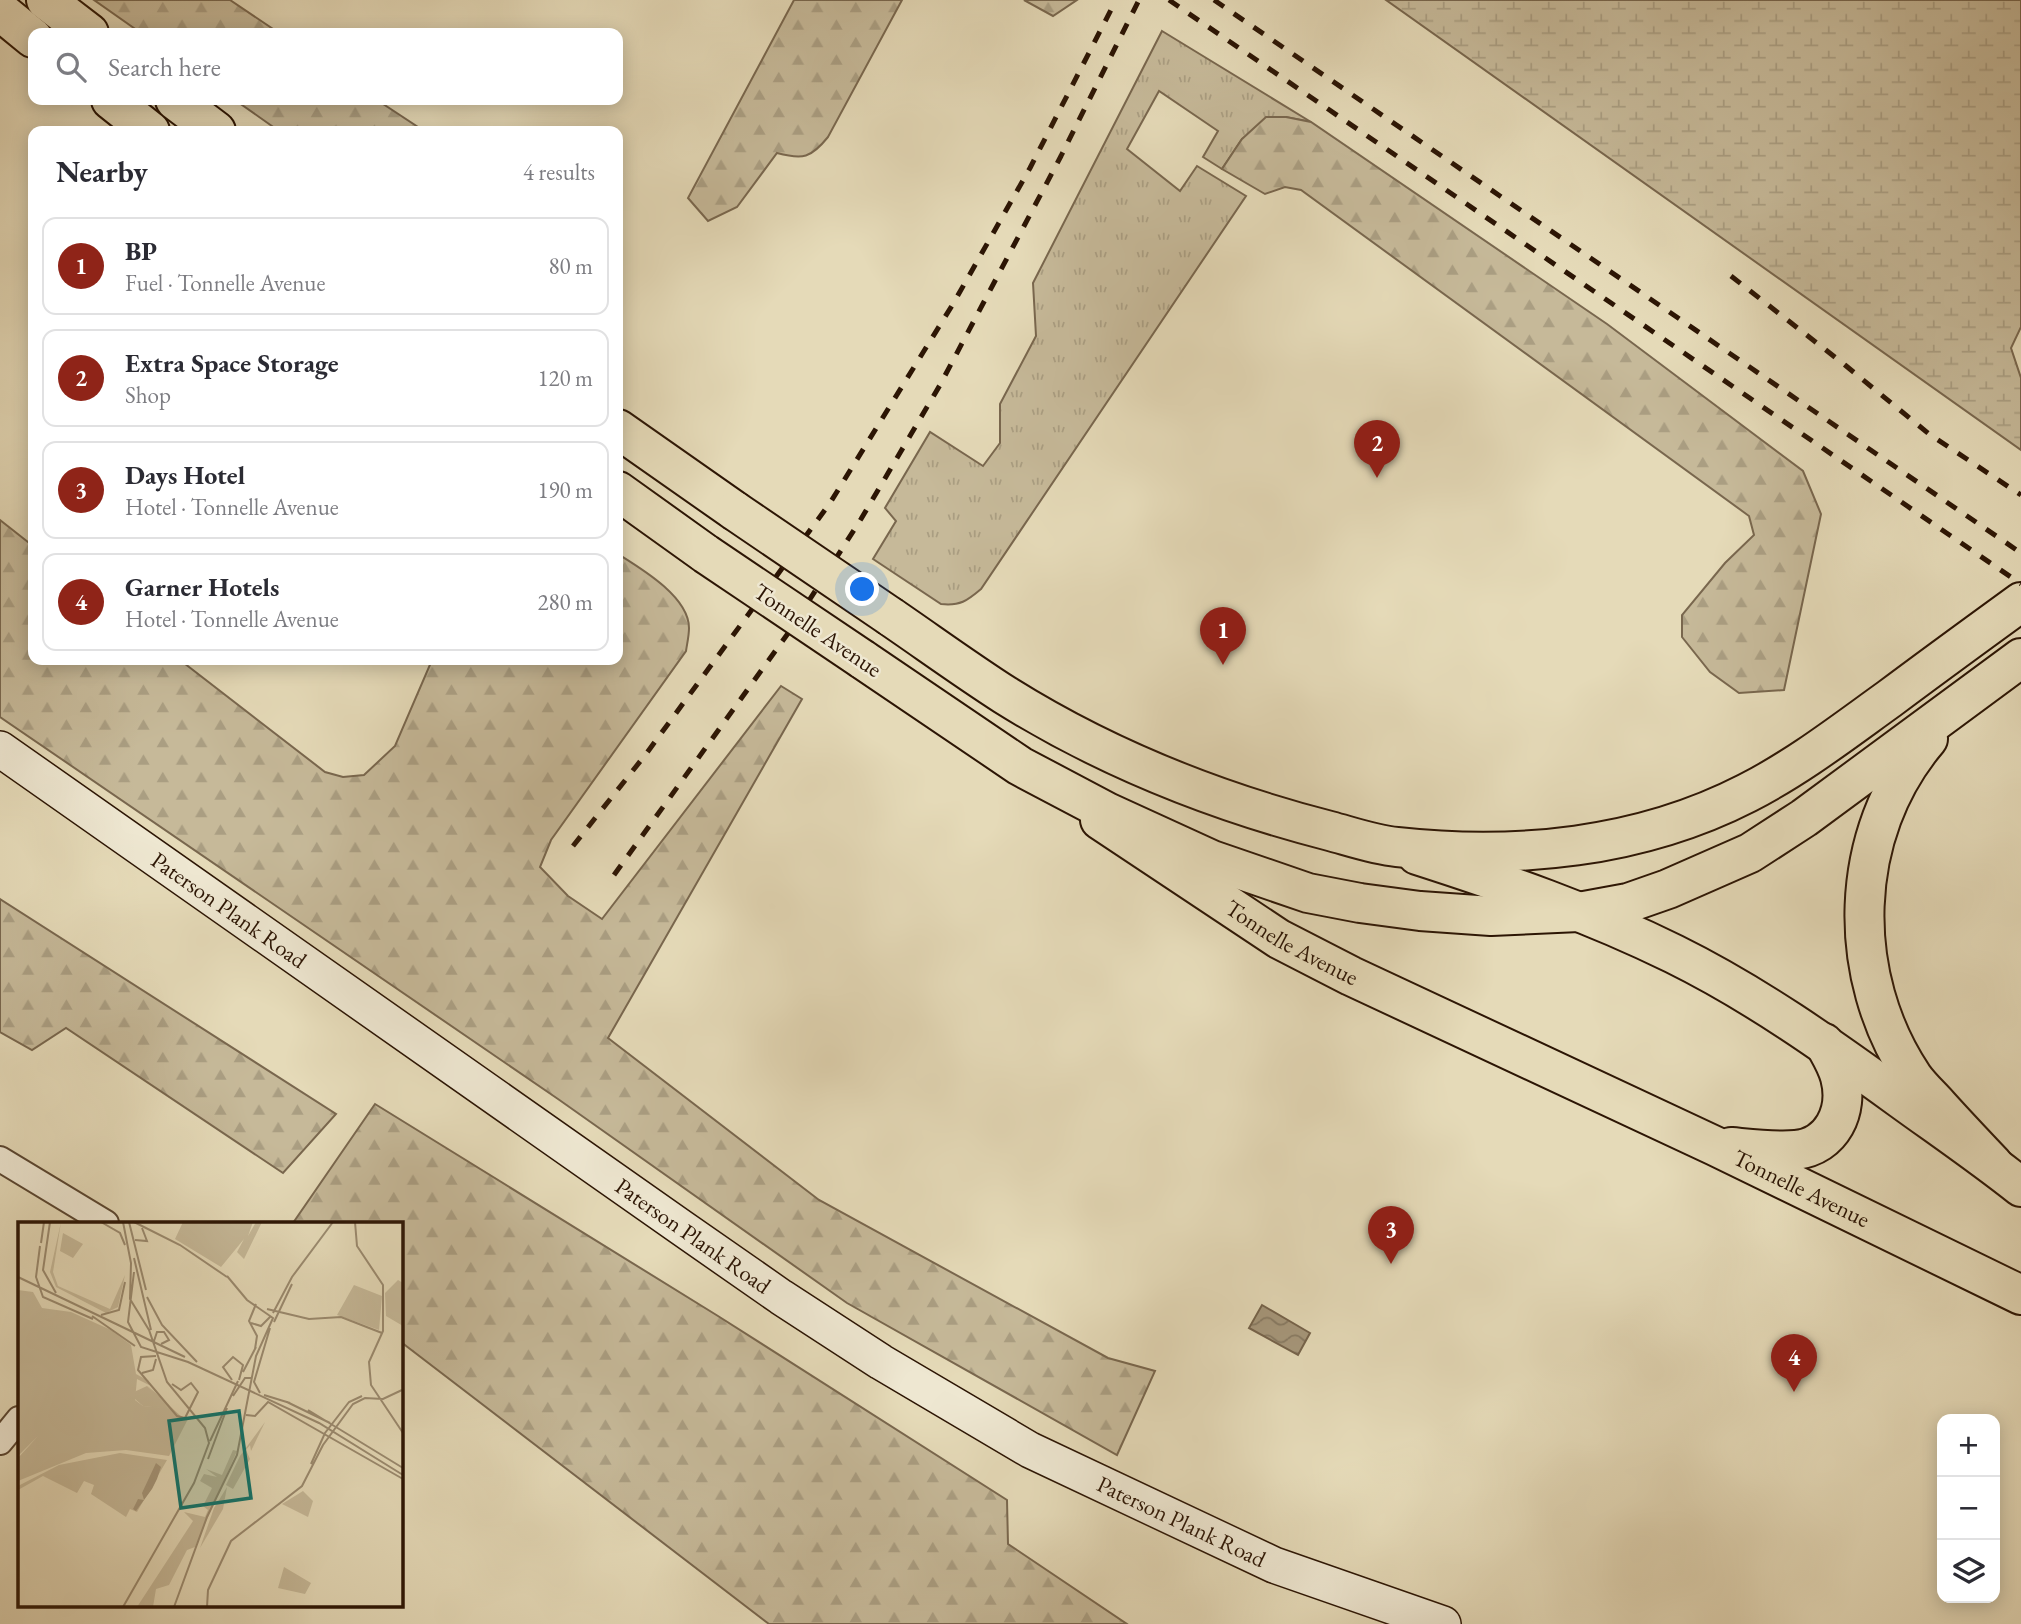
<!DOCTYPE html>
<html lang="en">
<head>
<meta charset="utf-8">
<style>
	:root { --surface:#fff; --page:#f2f2f3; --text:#2b2b33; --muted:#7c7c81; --line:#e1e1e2; --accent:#8f2418 }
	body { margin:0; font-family:"EB Garamond",serif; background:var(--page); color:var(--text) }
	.controls { position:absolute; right:21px; bottom:21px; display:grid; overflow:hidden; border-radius:14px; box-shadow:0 4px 18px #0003 }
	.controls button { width:63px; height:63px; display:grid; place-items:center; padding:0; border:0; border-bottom:2px solid var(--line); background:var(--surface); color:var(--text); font:35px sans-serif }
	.you { position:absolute; left:863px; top:590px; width:24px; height:24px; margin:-18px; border:5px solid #fff; border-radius:50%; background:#1a73e8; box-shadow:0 0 0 10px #1a73e833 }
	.badge { display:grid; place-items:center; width:46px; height:46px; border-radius:50%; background:var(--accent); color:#fff; font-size:23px; font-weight:700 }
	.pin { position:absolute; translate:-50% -58px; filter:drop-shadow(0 2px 4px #0008) }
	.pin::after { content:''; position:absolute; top:37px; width:24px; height:21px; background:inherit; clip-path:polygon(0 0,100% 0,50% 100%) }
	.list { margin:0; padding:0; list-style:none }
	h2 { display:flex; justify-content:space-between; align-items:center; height:91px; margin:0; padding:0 28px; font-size:30px }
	h2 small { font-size:23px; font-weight:400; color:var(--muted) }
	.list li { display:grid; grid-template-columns:46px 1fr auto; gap:21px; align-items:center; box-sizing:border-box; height:98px; margin:0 14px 14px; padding:0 14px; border:2px solid var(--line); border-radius:14px }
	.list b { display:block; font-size:26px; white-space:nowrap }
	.list p { margin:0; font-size:23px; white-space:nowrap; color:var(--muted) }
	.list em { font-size:23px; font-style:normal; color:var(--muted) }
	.icon { flex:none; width:38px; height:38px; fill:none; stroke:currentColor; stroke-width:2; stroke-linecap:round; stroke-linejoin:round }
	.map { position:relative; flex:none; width:2021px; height:1624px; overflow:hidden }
	.search { position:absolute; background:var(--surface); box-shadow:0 4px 18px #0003; left:28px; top:28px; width:595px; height:77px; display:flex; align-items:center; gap:18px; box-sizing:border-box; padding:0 24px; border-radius:14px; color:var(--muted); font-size:26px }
	.panel { position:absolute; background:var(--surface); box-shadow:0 4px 18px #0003; left:28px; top:126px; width:595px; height:539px; border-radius:14px }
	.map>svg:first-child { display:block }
	.grass { fill:url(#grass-tufts); stroke:#79674e; stroke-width:2 }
	.forest { fill:url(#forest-firs); stroke:#79674e; stroke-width:2 }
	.wetland { fill:url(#wetland-marsh); stroke:#79674e; stroke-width:2 }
	.water { fill:url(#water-waves); stroke:#75634b; stroke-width:2 }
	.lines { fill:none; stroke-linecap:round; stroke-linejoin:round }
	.street-casing { stroke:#5a4631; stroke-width:28 }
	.secondary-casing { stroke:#2c1504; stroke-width:38 }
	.primary-casing { stroke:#2c1504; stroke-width:42 }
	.highway-casing { stroke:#2c1504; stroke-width:42 }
	.street { stroke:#eee7d1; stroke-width:24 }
	.secondary { stroke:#eee7d1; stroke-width:35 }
	.primary { stroke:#e5dab8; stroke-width:38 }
	.highway { stroke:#e5dab8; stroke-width:38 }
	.rail { stroke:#2c1504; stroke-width:5; stroke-dasharray:12 12; stroke-linecap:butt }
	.highway-bridge-casing { stroke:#2c1504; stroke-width:42; stroke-linecap:butt }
	.highway-bridge { stroke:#e5dab8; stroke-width:38 }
	.labels { text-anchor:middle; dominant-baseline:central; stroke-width:5; stroke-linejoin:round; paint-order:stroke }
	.street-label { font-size:23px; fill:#2c1504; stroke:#eee7d1 }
	.inset-road { fill:none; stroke:#9b8b70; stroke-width:2 }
	.view { fill:#0f766e; fill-opacity:0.15; stroke:#0f766e; stroke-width:3.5 }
	.inset-edge { fill:none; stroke:#2c1504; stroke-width:3.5 }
</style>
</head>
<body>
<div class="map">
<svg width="2021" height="1624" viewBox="0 0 2021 1624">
	<defs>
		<pattern id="grass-tufts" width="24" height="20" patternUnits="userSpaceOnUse" patternTransform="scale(1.75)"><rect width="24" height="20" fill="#c6b999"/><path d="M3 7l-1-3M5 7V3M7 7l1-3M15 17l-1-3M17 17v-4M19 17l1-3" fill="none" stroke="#aa9e82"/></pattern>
		<pattern id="forest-firs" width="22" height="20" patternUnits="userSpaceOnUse" patternTransform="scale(1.75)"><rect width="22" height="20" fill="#c6b999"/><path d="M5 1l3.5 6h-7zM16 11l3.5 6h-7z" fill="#aa9e82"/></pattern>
		<pattern id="wetland-marsh" width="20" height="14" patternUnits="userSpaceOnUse" patternTransform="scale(1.75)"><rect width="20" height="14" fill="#c6b999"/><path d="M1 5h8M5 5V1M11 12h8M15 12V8" fill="none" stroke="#aa9e82"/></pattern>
		<pattern id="water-waves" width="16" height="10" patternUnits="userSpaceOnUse" patternTransform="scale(1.75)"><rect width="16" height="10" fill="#a6977b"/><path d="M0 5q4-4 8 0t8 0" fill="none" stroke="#877a63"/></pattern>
	</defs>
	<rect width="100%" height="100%" fill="#e5dab8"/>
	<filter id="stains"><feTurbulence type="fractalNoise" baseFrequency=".00286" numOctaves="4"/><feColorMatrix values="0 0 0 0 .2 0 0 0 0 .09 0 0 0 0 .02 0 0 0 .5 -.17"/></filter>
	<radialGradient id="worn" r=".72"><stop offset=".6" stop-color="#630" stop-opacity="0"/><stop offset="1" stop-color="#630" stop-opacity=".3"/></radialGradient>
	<!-- grass -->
	<path class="grass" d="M1162 31 1311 122 1286 117 1242 139 1222 169 1203 157 1218 131 1159 91 1127 149 1180 191 1197 166 1246 196 981 589C967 601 960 606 941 604L873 559 896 521 885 508 930 432 983 466 1000 443V404L1036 336 1033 283Z"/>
	<!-- forest -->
	<g class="forest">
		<path d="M94 0H230L279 33H141Z"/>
		<path d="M794 0H902L828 137C811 158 803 160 777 153L737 207 708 221 688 198Z"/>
		<path d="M1024 0H1077L1053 16Z"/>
		<path d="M235 100H377L424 131H279Z"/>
		<path d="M1266 117H1286L1311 122 1607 324 1803 471 1821 514 1784 690 1739 693 1710 672 1682 637V615L1725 563 1754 535 1749 516 1301 190 1285 187 1265 194 1222 169 1242 139Z"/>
		<path d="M0 520 33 546V660H180L325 772 343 777 364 775 395 746 432 660H618V554C642 569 689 597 689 628 689 636 687 644 686 651L551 840 540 867 568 896 602 919 781 686 802 699 608 1038 819 1200 1108 1358 1155 1371 1117 1455 847 1303 558 1099 0 717Z"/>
		<path d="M0 899 336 1114 283 1173 66 1028 32 1050 0 1032Z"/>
		<path d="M375 1104 718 1316 1007 1500 1008 1544 1127 1624H769L401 1342V1223H293Z"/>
	</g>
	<!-- wetland -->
	<path class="wetland" d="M1386 0H2021V327L2011 348 2021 378V450Z"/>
	<!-- water -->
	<path class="water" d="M1262 1305 1310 1333 1298 1355 1249 1328Z"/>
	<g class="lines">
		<!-- street casing -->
		<g class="street-casing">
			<g id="street">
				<path d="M0 1159 106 1223"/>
				<path d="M0 1442 19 1419"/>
			</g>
		</g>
		<!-- secondary casing -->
		<g class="secondary-casing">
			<g id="secondary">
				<path id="s1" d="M0 749 682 1228 781 1297 881 1362 1030 1450 1274 1565 1443 1624"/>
			</g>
		</g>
		<!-- primary casing -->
		<g class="primary-casing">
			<g id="primary">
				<path id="s2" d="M1100 820 1279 939 1351 976 1715 1146 2021 1295"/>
				<path d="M1417 855C1504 883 1591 913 1674 954 1755 994 1828 1046 1901 1099 1941 1128 1982 1156 2021 1187"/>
				<path d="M1731 1147C1752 1149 1775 1152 1796 1150 1832 1146 1849 1111 1840 1077 1837 1065 1830 1054 1824 1043"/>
			</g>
		</g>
		<!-- highway casing -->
		<g class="highway-casing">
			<g id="highway">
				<path d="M46 0 89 33"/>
				<path d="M0 11 33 38"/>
				<path d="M111 100 150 131"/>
				<path d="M175 100 216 131"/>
				<path d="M618 429 735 511"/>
				<path d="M618 491 706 554"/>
				<path d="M891 617C929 643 966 670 1005 695 1104 757 1217 802 1330 831 1352 837 1375 845 1397 847 1516 860 1640 848 1747 793 1798 767 1843 732 1889 699 1933 666 1977 634 2021 602"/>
				<path d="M862 659 1020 766 1107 812 1212 860 1308 893 1360 903 1420 911 1491 916 1579 912 1628 903 1668 889 1750 853 1804 818 2021 658"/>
				<path d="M1928 739C1847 834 1845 976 1913 1077 1920 1087 1930 1096 1938 1105 1956 1125 1974 1144 1993 1164"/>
			</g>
		</g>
		<!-- street -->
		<use href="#street" class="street"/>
		<!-- secondary -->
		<use href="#secondary" class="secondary"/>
		<!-- primary -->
		<use href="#primary" class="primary"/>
		<!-- highway -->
		<use href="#highway" class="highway"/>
		<!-- rail -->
		<g class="rail">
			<path d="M1169 0 2021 584"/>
			<path d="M1214 0 2021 553"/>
			<path d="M1731 276 1845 365 1929 434 2021 495"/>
			<path d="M573 846 646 754 830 503 953 304 1030 168 1116 0"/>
			<path d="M614 875 789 632 861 519 940 385 1061 156 1139 0"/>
		</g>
		<!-- highway-bridge casing -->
		<g class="highway-bridge-casing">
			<g id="highway-bridge">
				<path d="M735 511 891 617"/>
				<path d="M706 554 862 659"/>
			</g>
		</g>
		<!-- highway-bridge -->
		<use href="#highway-bridge" class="highway-bridge"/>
	</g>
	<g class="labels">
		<!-- street labels -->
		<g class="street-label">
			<text transform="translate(818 630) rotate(34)">Tonnelle Avenue</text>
			<text stroke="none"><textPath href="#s1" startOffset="280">Paterson Plank Road</textPath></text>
			<text stroke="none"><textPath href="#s2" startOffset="228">Tonnelle Avenue</textPath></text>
			<text stroke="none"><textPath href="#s2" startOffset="794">Tonnelle Avenue</textPath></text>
			<text stroke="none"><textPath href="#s1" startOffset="847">Paterson Plank Road</textPath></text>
			<text stroke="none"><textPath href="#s1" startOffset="1414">Paterson Plank Road</textPath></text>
		</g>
	</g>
	<!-- overview -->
	<g transform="translate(18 1222)">
		<rect width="385" height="385" fill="#e5dab8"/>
		<path d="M45 11 65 22 55 36 42 29ZM129 164 138 172 151 187 125 184 117 177 116 170Z" fill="#c6b999"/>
		<path d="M247 200 233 229 232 223 228 228 232 237 215 267 208 263 222 234ZM215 228 219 229 177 325 169 328 151 363 138 367 135 385H119L175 299 166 290 187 295 190 288 185 284 194 266 182 259 186 252 199 255 188 247 204 253ZM209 265 205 287 182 326 196 286Z" fill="#c6b999"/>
		<path d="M43 0 35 50 40 64 92 87 107 53 100 85 88 91 38 65 32 50ZM165 0H235L230 14 238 0H244L226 37 219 30 226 17 203 45 157 17ZM0 68 15 70 24 86 53 90 93 108 113 123 118 152 131 159V163L119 157 117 178 125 184 150 186 130 164 166 197 171 195 151 234 108 228 68 231 0 259V236L20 214 0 234ZM102 231 149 238 119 290 112 287 108 295 73 272 76 263 66 259 59 271 25 254 0 268V264L41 243Z" fill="#c6b999"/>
		<path d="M380 58 385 61V104L368 94 367 71ZM336 63 364 74 361 108 319 93Z" fill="#c6b999"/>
		<path d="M285 269 295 279 290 295 264 282ZM266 345 293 361 287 372 260 366Z" fill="#c6b999"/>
		<path d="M138 241 143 245 139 257 134 267 118 289 115 287 120 277 126 278 124 271Z" fill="#a6977b"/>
		<path class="inset-road" d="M32 0 25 48 38 71M83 0 102 11 107 23M105 0 113 41 112 77 131 108 149 160 187 206 191 221 176 261 105 385M111 0 128 68M116 0 162 23 209 55M337 0 339 24 365 63V109L351 140 353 163 385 211M117 18 129 19 124 6M23 21 26 0M22 24 18 55 25 75 75 97M116 36 133 108M116 50 110 100 123 125 170 140 301 201 385 253M0 55 167 135M129 75 144 103 179 140M249 87 291 97 323 95 364 111M255 91 274 55 315 0M83 93 101 88 107 60M74 94 117 124M256 100 274 62M233 101 243 104 253 94M136 119 139 110H146L151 118 143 122M237 127 239 114 231 99 238 82M138 134 123 135 120 148 159 194 167 196 180 170 173 161 163 168 154 162M225 150 238 125M124 151 135 148 138 137M214 158 205 145 215 135 225 143 221 158M242 171 236 160 252 106M246 173 272 181M215 174 227 156H234M269 180 312 201M290 188 385 246M228 193 237 194 250 180 385 257M192 219 220 159M190 237 209 186M293 242 307 211 331 180 344 174M156 385 189 295 219 233 238 134 255 96 229 78 209 54M189 385 190 368 213 319 284 264 305 223 335 182 347 176 365 177 384 168"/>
		<path class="view" d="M221 189 233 276 163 286 151 199Z"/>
		<rect width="385" height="385" class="inset-edge"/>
	</g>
	<rect width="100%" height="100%" filter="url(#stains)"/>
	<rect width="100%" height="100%" fill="url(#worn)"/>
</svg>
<div class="controls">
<button>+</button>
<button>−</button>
<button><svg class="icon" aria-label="layers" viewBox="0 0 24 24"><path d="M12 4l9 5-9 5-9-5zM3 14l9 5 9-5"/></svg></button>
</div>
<div class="you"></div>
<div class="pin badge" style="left:1223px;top:665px">1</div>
<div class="pin badge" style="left:1377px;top:478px">2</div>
<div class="pin badge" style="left:1391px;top:1264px">3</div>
<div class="pin badge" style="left:1794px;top:1392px">4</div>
<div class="search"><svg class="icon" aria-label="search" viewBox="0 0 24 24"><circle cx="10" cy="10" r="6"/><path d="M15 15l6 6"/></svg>Search here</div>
<section class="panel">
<h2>Nearby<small>4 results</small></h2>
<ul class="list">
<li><span class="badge">1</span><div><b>BP</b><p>Fuel · Tonnelle Avenue</p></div><em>80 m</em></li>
<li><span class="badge">2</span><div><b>Extra Space Storage</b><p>Shop</p></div><em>120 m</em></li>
<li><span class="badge">3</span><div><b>Days Hotel</b><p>Hotel · Tonnelle Avenue</p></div><em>190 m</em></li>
<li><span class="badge">4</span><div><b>Garner Hotels</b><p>Hotel · Tonnelle Avenue</p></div><em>280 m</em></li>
</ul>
</section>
</div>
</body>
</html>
